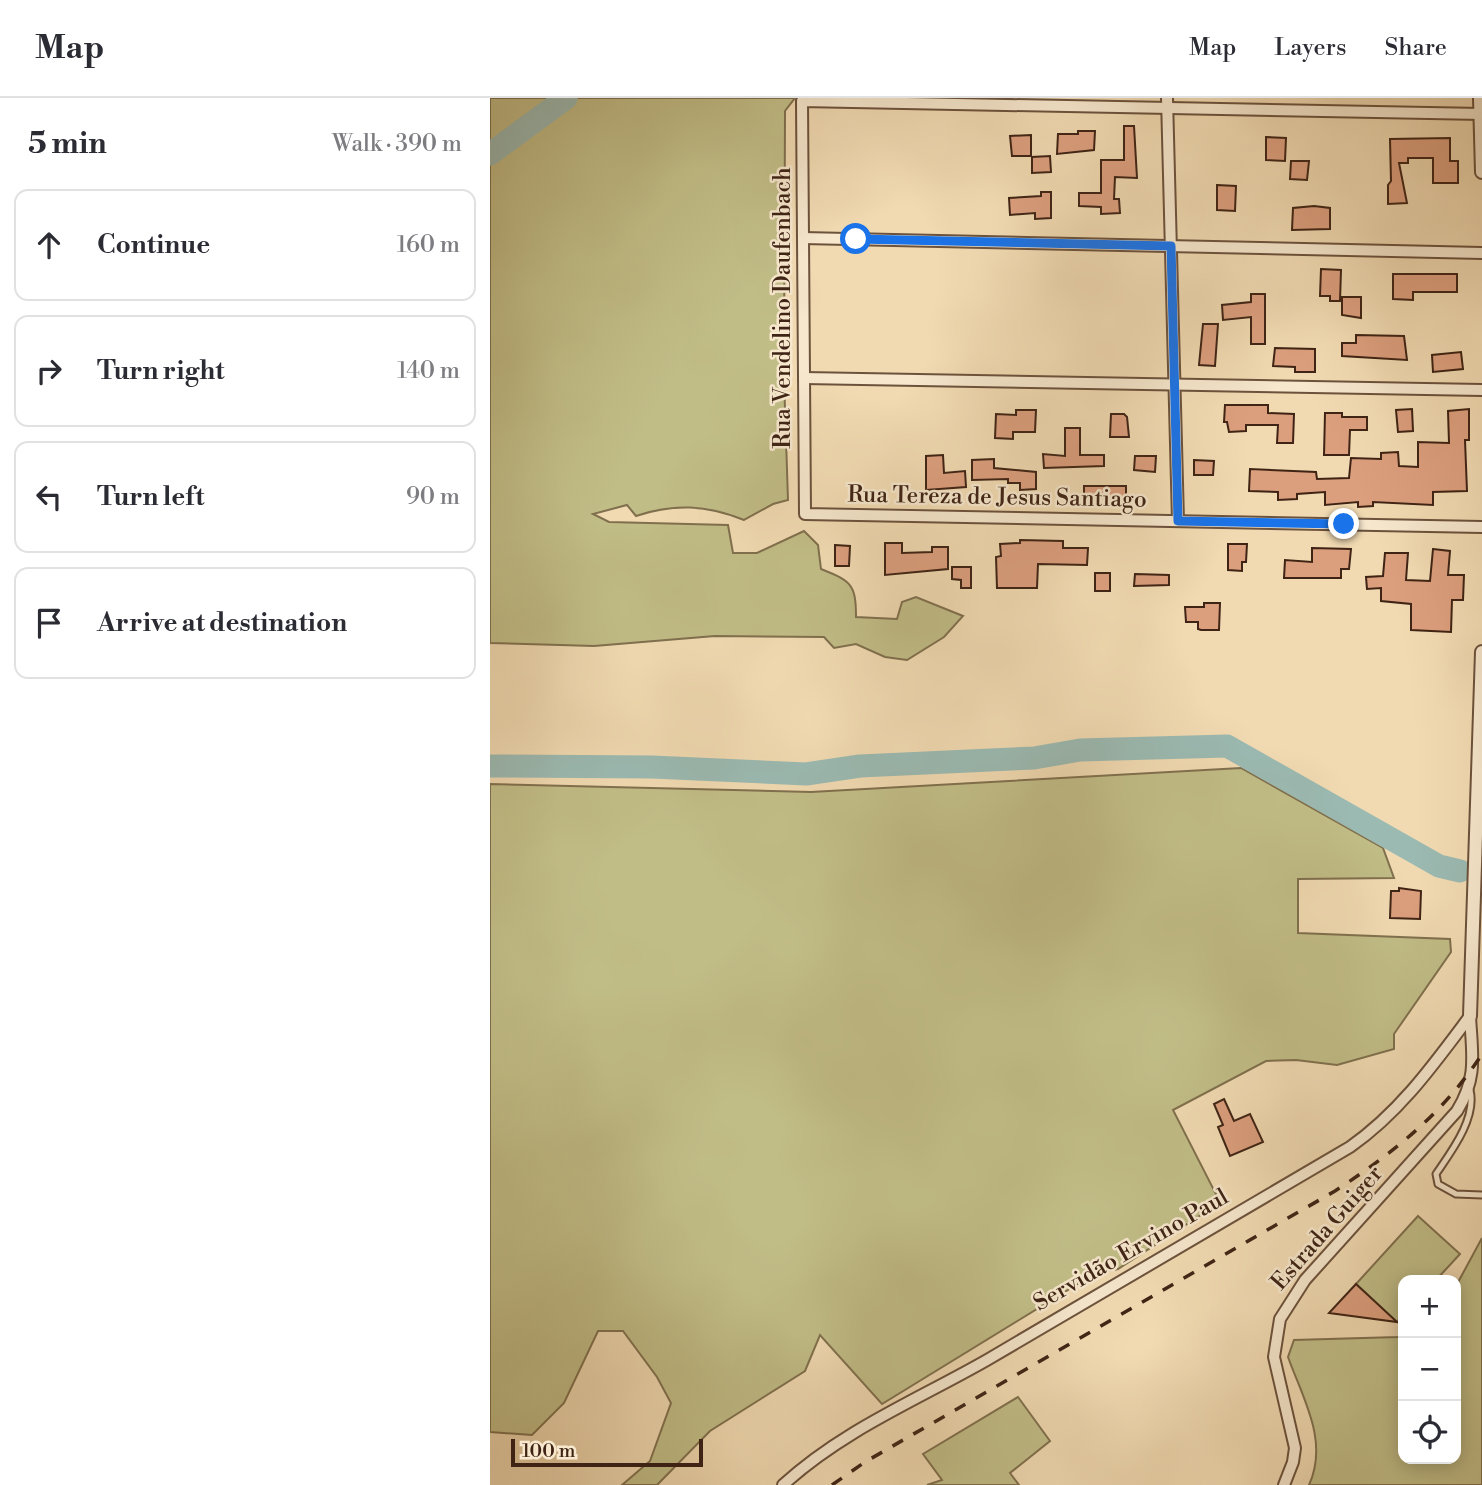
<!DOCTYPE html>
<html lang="en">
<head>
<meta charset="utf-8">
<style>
	:root { --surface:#fff; --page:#f7f7f7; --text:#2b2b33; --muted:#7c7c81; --line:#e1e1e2 }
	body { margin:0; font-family:"Libre Bodoni",serif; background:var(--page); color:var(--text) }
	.controls { position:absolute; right:21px; bottom:21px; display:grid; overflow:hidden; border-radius:14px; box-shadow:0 4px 18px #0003 }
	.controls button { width:63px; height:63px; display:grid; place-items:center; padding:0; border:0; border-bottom:2px solid var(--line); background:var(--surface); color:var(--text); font:35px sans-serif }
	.scale { position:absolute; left:21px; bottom:18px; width:192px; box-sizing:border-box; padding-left:7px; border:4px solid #3f2415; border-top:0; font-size:19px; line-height:24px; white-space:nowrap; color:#3f2415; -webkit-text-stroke:5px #f6e7cd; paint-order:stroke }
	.stop { position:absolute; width:21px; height:21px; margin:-16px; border:5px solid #1a73e8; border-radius:50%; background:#fff }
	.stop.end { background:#1a73e8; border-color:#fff; box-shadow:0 2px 7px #0008 }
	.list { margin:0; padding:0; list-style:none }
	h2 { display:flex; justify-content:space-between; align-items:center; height:91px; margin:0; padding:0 28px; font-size:30px }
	h2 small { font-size:23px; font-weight:400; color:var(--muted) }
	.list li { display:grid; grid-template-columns:46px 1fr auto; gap:21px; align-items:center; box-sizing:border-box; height:112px; margin:0 14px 14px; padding:0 14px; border:2px solid var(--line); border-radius:14px }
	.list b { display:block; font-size:26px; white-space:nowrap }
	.list em { font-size:23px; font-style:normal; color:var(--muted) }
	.icon { flex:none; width:38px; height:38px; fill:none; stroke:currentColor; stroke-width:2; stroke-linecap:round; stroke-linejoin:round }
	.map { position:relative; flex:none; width:992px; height:1387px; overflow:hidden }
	header { display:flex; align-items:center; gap:42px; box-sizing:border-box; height:98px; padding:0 35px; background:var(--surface); border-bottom:2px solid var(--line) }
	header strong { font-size:33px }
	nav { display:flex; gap:38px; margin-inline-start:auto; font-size:24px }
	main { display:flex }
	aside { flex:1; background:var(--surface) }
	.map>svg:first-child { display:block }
	.green { fill:#c1bd87; stroke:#80704e; stroke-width:2 }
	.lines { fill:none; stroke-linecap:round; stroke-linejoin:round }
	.river { stroke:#9bbab2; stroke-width:23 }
	.building { fill:#dc9f7e; stroke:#3f2415; stroke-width:2 }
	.service-casing { stroke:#6c523c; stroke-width:9 }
	.minor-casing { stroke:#6c523c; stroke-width:14 }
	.tertiary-casing { stroke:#6c523c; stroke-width:16 }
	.service { stroke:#f6e7cd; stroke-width:5 }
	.minor { stroke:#f6e7cd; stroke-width:10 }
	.tertiary { stroke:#f6e7cd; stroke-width:12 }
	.rail { stroke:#3f2415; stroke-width:3.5; stroke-dasharray:12 12; stroke-linecap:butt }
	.route { stroke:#1a73e8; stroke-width:9 }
	.labels { text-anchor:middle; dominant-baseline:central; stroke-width:5; stroke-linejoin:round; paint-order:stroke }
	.street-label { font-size:23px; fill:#3f2415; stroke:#f6e7cd }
</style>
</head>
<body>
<header>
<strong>Map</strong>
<nav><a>Map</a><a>Layers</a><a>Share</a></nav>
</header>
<main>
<aside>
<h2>5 min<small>Walk · 390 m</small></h2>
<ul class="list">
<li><svg class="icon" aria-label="ahead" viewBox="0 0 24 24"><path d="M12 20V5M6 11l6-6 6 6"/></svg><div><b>Continue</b></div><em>160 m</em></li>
<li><svg class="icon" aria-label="right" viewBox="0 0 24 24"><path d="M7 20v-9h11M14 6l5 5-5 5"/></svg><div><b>Turn right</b></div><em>140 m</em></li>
<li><svg class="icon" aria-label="left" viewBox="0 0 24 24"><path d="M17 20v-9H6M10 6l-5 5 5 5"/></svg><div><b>Turn left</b></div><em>90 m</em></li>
<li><svg class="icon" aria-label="arrive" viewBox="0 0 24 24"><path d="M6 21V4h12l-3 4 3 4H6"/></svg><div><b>Arrive at destination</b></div></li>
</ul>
</aside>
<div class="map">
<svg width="992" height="1387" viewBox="0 0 992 1387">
	<rect width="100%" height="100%" fill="#f1dab2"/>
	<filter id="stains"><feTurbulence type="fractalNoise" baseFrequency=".00286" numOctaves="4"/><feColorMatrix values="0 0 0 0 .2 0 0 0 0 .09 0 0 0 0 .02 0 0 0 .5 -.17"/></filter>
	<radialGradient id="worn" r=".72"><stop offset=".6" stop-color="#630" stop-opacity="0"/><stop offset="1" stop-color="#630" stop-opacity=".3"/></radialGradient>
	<!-- green -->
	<g class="green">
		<path d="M0 0H305L295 13 294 280 298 402 283 406 254 422C217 407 184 405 146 418L137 407 103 416 119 424 238 427 243 455H267L314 433 328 447 331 471C361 483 366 486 366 519L407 521 412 504 426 499 473 518 454 539 417 562 395 559 366 546 344 550 334 539 225 538 104 548 0 545Z"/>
		<path d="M751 670 893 750 904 780 808 781V835L960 841 961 854 904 936V951L847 967 806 962 776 963 683 1012 728 1100 726 1107 628 1171 604 1176 392 1306 330 1237 315 1273 220 1333 167 1387H132L160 1363 181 1305 167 1279 133 1233H108L74 1305 42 1337 0 1334V686L321 694Z"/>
		<path d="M928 1118 970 1156 946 1182H913V1217L907 1224 866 1186Z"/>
		<path d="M992 1140V1387H819C839 1343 813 1301 798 1259L804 1242 908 1239 913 1234V1361H966V1188Z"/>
		<path d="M528 1299 560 1343 520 1375 529 1387H437L452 1382 433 1356Z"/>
	</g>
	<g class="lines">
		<!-- river -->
		<g class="river">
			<path d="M0 56 76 0"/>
			<path d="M0 668 162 669 316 676 370 668 544 660 590 652 737 648 949 768 970 773"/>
		</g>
	</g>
	<!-- building -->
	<g class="building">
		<path d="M634 28H644L647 80 625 79 624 101H629L630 115 611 116V109L589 108V95H611V62H634Z"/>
		<path d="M588 33H605L604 52 567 56 568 36H588Z"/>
		<path d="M541 37V58H522L520 38Z"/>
		<path d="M776 39 796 40 795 63 776 62Z"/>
		<path d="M960 40V63H968V85H943V60H918V65H909L917 105 898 106V87L901 83 900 41Z"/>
		<path d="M560 58 561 74 542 75V59Z"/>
		<path d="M801 63H819L817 82 800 81Z"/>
		<path d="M727 87 746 88 745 113 727 112Z"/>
		<path d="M551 94H561V120L545 121V115L520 117 519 100 551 98Z"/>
		<path d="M824 108 840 110V131L802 132 803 110Z"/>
		<path d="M831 171 851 172 850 203H840V198H830Z"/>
		<path d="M903 176H967V194H923V202L903 201Z"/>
		<path d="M761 196H775V246H761V219L733 222 732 207 761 204Z"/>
		<path d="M852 199H871V220L852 217Z"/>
		<path d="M713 226H728L725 268 709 267Z"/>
		<path d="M866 237 914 238 917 262 852 258V245H866Z"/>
		<path d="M785 250 825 251V274H805V269L783 268Z"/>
		<path d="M971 254 973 271 943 274 942 257Z"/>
		<path d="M735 307H778V315L804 316 803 345H787L788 327H756V333L739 334 737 324H734Z"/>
		<path d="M922 311 923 333 908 334 906 312Z"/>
		<path d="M979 311V342H975L977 393 943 394V407L883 404V408L868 409V404L835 407V394L807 396V401L788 402V394L759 393 760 371 826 374 827 381 859 380 861 360 891 361V355L908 354 909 368 928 369V344L959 345 958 313Z"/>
		<path d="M526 312H546L545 334H523V341L505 340 506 316 526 317Z"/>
		<path d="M835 315H852V319H877V332H860L859 357H834Z"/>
		<path d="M621 316H634L637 319 639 339H620Z"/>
		<path d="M575 330H590V357H614V368L554 370 553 356 575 358Z"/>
		<path d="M453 357 454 375 475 373 476 389 436 392V358Z"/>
		<path d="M645 358H666L665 374 644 372Z"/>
		<path d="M504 361V370L546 374V391L530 392V385H518V381L482 382V362Z"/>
		<path d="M704 362 724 363 723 377H704Z"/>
		<path d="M594 388H636V401L594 398Z"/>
		<path d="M530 442 573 443V450H598L597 467 548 466 547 490H507L506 459 511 458 510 446 530 445Z"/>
		<path d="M395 445H412V455L442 454V449H458V471L395 477Z"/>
		<path d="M738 446H757L756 464H752V473L738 472Z"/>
		<path d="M345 447 360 448 359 468H345Z"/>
		<path d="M822 450 861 451 859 471H851V480H794L795 462 822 464Z"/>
		<path d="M943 451 960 453 958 477H974L973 502H962L961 534 921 532V506L891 503V490L877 491 876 479 893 478 895 455H918L916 482 940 483Z"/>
		<path d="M462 469H481V490H471V482L462 481Z"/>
		<rect x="605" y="475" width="15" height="18"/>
		<path d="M645 476 679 477V487L644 488Z"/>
		<path d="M714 505H730L729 532H711L708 531V524H696L695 509H714Z"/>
		<path d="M909 790 931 793 930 821 900 820 901 793H909Z"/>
		<path d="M734 1001 744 1023 760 1016 773 1044 740 1058 728 1029 733 1027 724 1006Z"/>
		<path d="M866 1186 907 1224 839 1215Z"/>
	</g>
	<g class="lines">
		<!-- service casing -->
		<g class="service-casing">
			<path id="service" d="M980 992C987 1020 961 1054 946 1076L948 1086 966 1096 992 1097"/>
		</g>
		<!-- minor casing -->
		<g class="minor-casing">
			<g id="minor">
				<path d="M677 0 688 423"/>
				<path d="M992 16 312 3 315 416 992 429"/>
				<path d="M313 140 992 155"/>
				<path d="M314 280 992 292"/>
				<path d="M293 1387C353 1332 427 1302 497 1262 618 1192 738 1120 860 1049 910 1014 944 966 980 918"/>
				<path d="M794 1387 803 1364 805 1350 784 1259 790 1221 815 1182 967 1013C988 979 982 956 980 918"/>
			</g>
		</g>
		<!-- tertiary casing -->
		<g class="tertiary-casing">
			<g id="tertiary">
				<path d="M990 0 992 74"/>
				<path d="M980 918 992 554"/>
			</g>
		</g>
		<!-- service -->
		<use href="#service" class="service"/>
		<!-- minor -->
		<use href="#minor" class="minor"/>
		<!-- tertiary -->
		<use href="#tertiary" class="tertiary"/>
		<!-- rail -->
		<path class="rail" d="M342 1387 375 1364 845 1093C903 1055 954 1015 992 956"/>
	</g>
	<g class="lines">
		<!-- route -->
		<path class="route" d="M366 141 681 148 688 423 854 426"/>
	</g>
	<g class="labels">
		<!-- street labels -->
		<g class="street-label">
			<text transform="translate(293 210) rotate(-90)">Rua Vendelino Daufenbach</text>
			<text transform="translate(507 399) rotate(1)">Rua Tereza de Jesus Santiago</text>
			<text transform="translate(837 1130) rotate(-49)">Estrada Guiger</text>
			<text transform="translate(641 1152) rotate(-30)">Servidão Ervino Paul</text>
		</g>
	</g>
	<rect width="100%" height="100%" filter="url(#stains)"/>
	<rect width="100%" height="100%" fill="url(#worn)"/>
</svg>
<div class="controls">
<button>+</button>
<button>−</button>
<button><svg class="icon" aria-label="locate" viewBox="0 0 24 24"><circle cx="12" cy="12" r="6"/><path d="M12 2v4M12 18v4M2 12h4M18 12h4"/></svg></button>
</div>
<div class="scale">100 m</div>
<div class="stop" style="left:366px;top:141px"></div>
<div class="stop end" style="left:854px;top:426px"></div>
</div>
</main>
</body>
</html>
